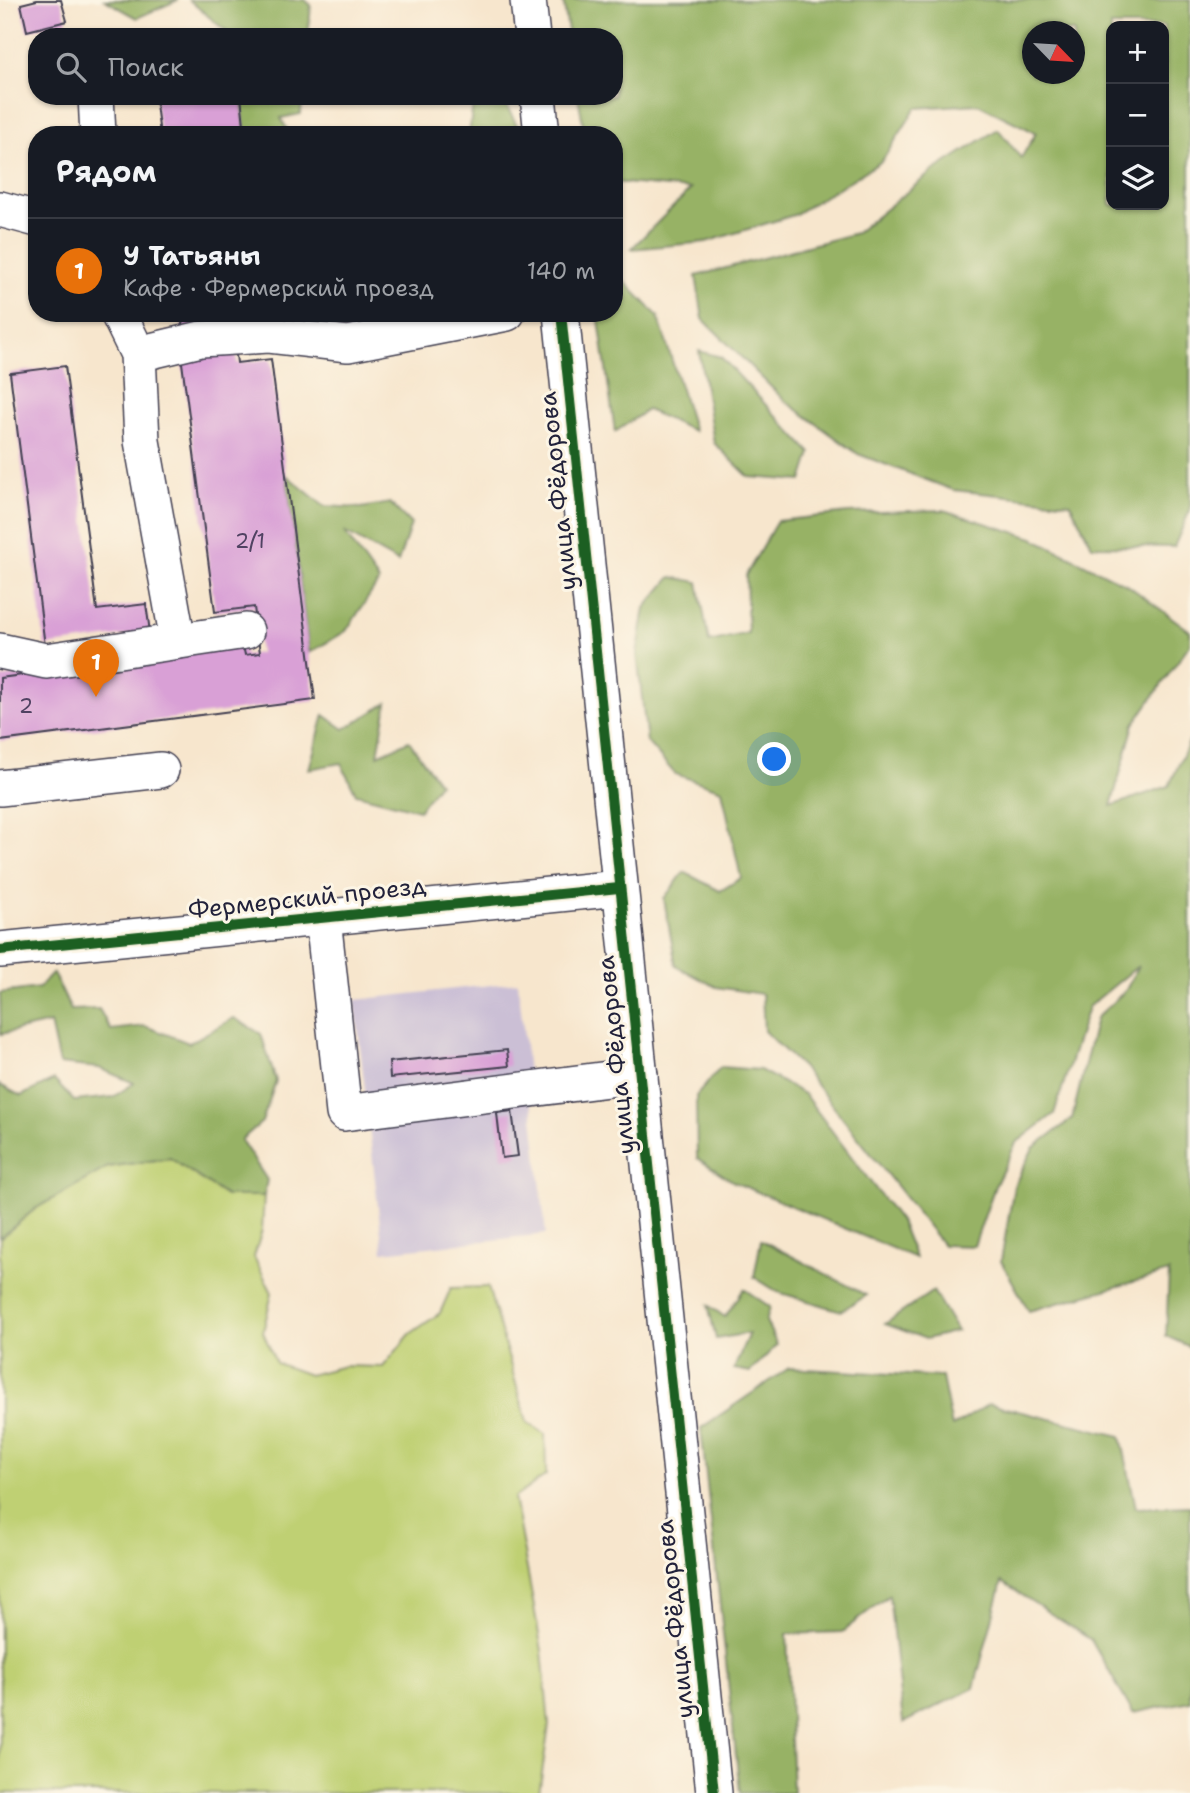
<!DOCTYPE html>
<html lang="ru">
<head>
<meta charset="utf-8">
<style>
	:root { --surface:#171b24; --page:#20242c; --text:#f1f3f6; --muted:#9ea1a6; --line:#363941; --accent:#1f6fb2 }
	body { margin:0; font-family:"Shantell Sans",sans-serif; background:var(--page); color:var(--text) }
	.controls { position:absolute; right:21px; top:21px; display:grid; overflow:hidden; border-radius:14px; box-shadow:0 2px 5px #0004 }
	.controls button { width:63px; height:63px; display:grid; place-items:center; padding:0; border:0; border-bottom:2px solid var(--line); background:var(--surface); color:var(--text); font:35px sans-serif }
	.compass { position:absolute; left:1022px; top:21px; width:63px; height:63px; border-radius:50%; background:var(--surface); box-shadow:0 2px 5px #0004; rotate:115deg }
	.you { position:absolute; left:775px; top:760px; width:24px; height:24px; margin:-18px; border:5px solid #fff; border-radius:50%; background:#1a73e8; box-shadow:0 0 0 10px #1a73e833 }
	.badge { display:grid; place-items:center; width:46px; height:46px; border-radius:50%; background:var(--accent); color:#fff; font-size:23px; font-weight:700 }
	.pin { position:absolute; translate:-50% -58px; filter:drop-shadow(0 2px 4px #0008) }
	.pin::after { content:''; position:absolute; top:37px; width:24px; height:21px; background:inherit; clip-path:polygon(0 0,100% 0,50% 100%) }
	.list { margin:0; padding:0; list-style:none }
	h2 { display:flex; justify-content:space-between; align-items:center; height:91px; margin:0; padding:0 28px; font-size:30px }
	h2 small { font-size:23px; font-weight:400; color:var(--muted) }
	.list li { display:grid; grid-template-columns:46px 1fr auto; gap:21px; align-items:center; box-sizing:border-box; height:105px; padding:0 28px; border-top:2px solid var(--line) }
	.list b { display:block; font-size:26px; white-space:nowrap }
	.list p { margin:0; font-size:23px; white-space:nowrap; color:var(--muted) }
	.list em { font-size:23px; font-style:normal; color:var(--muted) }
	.icon { flex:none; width:38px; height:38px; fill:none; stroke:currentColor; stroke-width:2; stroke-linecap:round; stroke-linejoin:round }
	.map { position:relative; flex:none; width:1190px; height:1793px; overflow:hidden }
	.search { position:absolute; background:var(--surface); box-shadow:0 2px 5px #0004; left:28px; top:28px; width:595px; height:77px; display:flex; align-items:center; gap:18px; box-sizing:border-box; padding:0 24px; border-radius:28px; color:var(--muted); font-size:26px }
	.panel { position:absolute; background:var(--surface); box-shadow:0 2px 5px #0004; left:28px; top:126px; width:595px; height:196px; border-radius:28px }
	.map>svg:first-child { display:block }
	.industrial { fill:#cbbfd5 }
	.green { fill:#bfd073; stroke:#707957; stroke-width:2 }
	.forest { fill:#97b265; stroke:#5c6a50; stroke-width:2; fill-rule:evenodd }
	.building { fill:#d9a0d6 }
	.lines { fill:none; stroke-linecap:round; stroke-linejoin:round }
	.minor-casing { stroke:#423f51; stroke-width:38 }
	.minor { stroke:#fff; stroke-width:35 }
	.cycleway-casing { stroke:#fcf5e5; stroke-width:15 }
	.cycleway { stroke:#1b5e20; stroke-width:10 }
	.labels { text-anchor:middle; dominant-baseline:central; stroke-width:6; stroke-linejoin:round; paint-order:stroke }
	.number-label { font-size:21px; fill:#504262 }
	.street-label { font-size:24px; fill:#22223b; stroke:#fcf5e5 }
</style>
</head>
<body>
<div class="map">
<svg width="1190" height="1793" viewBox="0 0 1190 1793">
	<rect width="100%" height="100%" fill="#fcf5e5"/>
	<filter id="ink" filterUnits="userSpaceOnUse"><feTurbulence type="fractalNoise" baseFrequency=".0143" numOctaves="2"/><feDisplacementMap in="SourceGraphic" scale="14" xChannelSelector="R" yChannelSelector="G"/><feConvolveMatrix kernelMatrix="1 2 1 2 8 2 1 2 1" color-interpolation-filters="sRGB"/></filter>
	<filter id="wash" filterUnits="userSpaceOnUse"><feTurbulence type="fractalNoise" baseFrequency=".00686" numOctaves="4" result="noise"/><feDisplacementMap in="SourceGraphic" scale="28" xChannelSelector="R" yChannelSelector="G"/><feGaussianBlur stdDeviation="1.57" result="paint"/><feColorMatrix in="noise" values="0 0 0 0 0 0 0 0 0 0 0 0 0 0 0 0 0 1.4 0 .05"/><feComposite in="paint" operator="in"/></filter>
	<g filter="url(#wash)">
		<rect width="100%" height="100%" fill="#f7e6cd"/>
		<!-- industrial -->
		<path class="industrial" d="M518 982 546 1234 383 1252 355 1000Z"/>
		<!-- green -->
		<path class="green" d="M170 1158 226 1196H264L262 1230 254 1257 272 1293 263 1332 276 1363 309 1375 344 1366 383 1367 410 1334 440 1313 451 1288 488 1287 527 1422 545 1434 546 1475 514 1498 542 1651 549 1725 539 1793H0V1238L35 1209 108 1167Z"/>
		<!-- forest -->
		<g class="forest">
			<path d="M105 0H178L137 18Z"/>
			<path d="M189 0H305L311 5 308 37H233Z"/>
			<path d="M563 0H1190V510L1174 547 1092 546 1070 503 953 490 858 454 784 400 703 319 696 276 856 233 933 171 998 129 1021 158 1036 133 978 104 916 108 882 161 794 215 706 242 631 249 691 189 614 182V135H585L578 96H614V37H569ZM1111 26H1164V205H1111ZM1032 32H1074V74H1032Z"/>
			<path d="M241 96H302L301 114 281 118 290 135H245Z"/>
			<path d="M474 96H501L518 127 517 135H469Z"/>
			<path d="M621 278 658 316 694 431 647 410 615 432 598 313H614V279Z"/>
			<path d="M284 313H327L328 319 290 320Z"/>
			<path d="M699 351 721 357 811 453 802 481 749 477 714 443Z"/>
			<path d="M286 475 324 506 361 508 390 503 411 524 398 562 344 532 379 581 346 631 309 653Z"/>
			<path d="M943 510 1033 538 1129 586 1190 631V644L1134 724 1111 806 1169 786 1190 740V1347L1166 1336 1169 1272 1029 1311 1001 1261 1014 1186 1033 1148 1072 1119 1096 1018 1126 990 1138 966 1088 1007 1054 1114 1016 1143 995 1186 974 1246 943 1245 802 1067 764 1031 762 994 716 987 676 966 664 899 684 872 720 891 741 878 722 790 675 774 647 742 637 654 645 608 671 577 698 582 709 642 748 633 746 575 777 521 848 513Z"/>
			<path d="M387 703 378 755 409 741 439 783 419 810 356 794 341 763 309 769 324 715 344 729Z"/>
			<path d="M53 973 71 1010 99 1009 111 1030 145 1026 189 1043 234 1018 261 1034 276 1081 262 1122 241 1140 267 1180 264 1196H226L170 1158 108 1167 35 1209 0 1238V1085L21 1096 54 1080 74 1101 113 1097 134 1083 99 1068 59 1064 50 1023 1 1034 0 993 39 988Z"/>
			<path d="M721 1067 760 1070 804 1094 900 1221 915 1258 734 1182 697 1158 696 1096Z"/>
			<path d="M761 1240 866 1295 841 1311 778 1292 754 1277Z"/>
			<path d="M744 1289 770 1307 766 1321 777 1345 750 1372 734 1369 749 1333 716 1339 708 1305 725 1317Z"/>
			<path d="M933 1291 957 1331 926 1339 885 1324Z"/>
			<path d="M789 1368 942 1377 952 1427 989 1404 1121 1436 1136 1508 1190 1506V1701L1133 1713 1091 1640 1002 1582 974 1688 903 1723 889 1595 842 1632 787 1634 793 1793H740L701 1428Z"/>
		</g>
		<g id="blocks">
			<!-- building -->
			<g class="building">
				<path d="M37 0H61L67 21 27 31 21 4Z"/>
				<path d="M155 96H241L245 135H160Z"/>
				<path d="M181 313H266L267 321 183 331Z"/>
				<path d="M235 347 237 363 271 359 315 700 0 741V678L243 646 245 655 260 653 254 607 215 612 181 355Z"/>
				<path d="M65 366 97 610 146 604 150 632 45 646 10 373Z"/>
				<path d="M507 1050 509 1066 390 1078 389 1062Z"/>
				<path d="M512 1111 518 1156 502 1158 497 1113Z"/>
			</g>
		</g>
	</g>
	<g filter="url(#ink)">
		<use href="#blocks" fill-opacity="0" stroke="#423f51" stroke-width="2"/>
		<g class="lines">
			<!-- minor casing -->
			<g class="minor-casing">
				<g id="minor">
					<path d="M528 0 532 37"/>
					<path d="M96 96 98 135"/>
					<path d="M538 96 542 135"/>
					<path d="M0 209 37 219"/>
					<path d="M118 313 138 354 142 441 178 641"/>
					<path d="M561 313 714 1793"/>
					<path d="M138 354 201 339 269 335 348 344 507 313"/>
					<path d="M0 651 46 661 246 631"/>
					<path d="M0 788 161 770"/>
					<path d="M323 918 344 1113 640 1075"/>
					<path d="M0 950 619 888"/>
				</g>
			</g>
			<!-- minor -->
			<use href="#minor" class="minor"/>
			<!-- cycleway casing -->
			<g class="cycleway-casing">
				<g id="cycleway">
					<path d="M561 313 714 1793"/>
					<path d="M0 950 619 888"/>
				</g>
			</g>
			<!-- cycleway -->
			<use href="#cycleway" class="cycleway"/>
		</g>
	</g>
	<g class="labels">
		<!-- number labels -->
		<g class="number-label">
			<text x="250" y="541">2/1</text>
			<text x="26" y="706">2</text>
		</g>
		<!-- street labels -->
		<g class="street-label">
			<text transform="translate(558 491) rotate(-96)">улица Фёдорова</text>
			<text transform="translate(307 898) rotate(-6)">Фермерский проезд</text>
			<text transform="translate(616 1055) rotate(-96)">улица Фёдорова</text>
			<text transform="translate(675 1619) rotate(-96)">улица Фёдорова</text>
		</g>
	</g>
</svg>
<div class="controls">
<button>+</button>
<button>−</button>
<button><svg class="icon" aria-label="layers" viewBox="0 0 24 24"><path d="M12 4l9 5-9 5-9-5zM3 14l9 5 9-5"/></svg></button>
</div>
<svg class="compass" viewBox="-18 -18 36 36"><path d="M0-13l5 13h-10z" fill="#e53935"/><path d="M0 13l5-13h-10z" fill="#9ea1a6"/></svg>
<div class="you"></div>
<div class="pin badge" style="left:96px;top:697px;background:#e8710a">1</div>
<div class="search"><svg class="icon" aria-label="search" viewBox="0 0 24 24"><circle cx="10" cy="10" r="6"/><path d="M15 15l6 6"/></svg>Поиск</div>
<section class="panel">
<h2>Рядом<small></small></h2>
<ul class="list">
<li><span class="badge" style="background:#e8710a">1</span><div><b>У Татьяны</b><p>Кафе · Фермерский проезд</p></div><em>140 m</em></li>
</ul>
</section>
</div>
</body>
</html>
